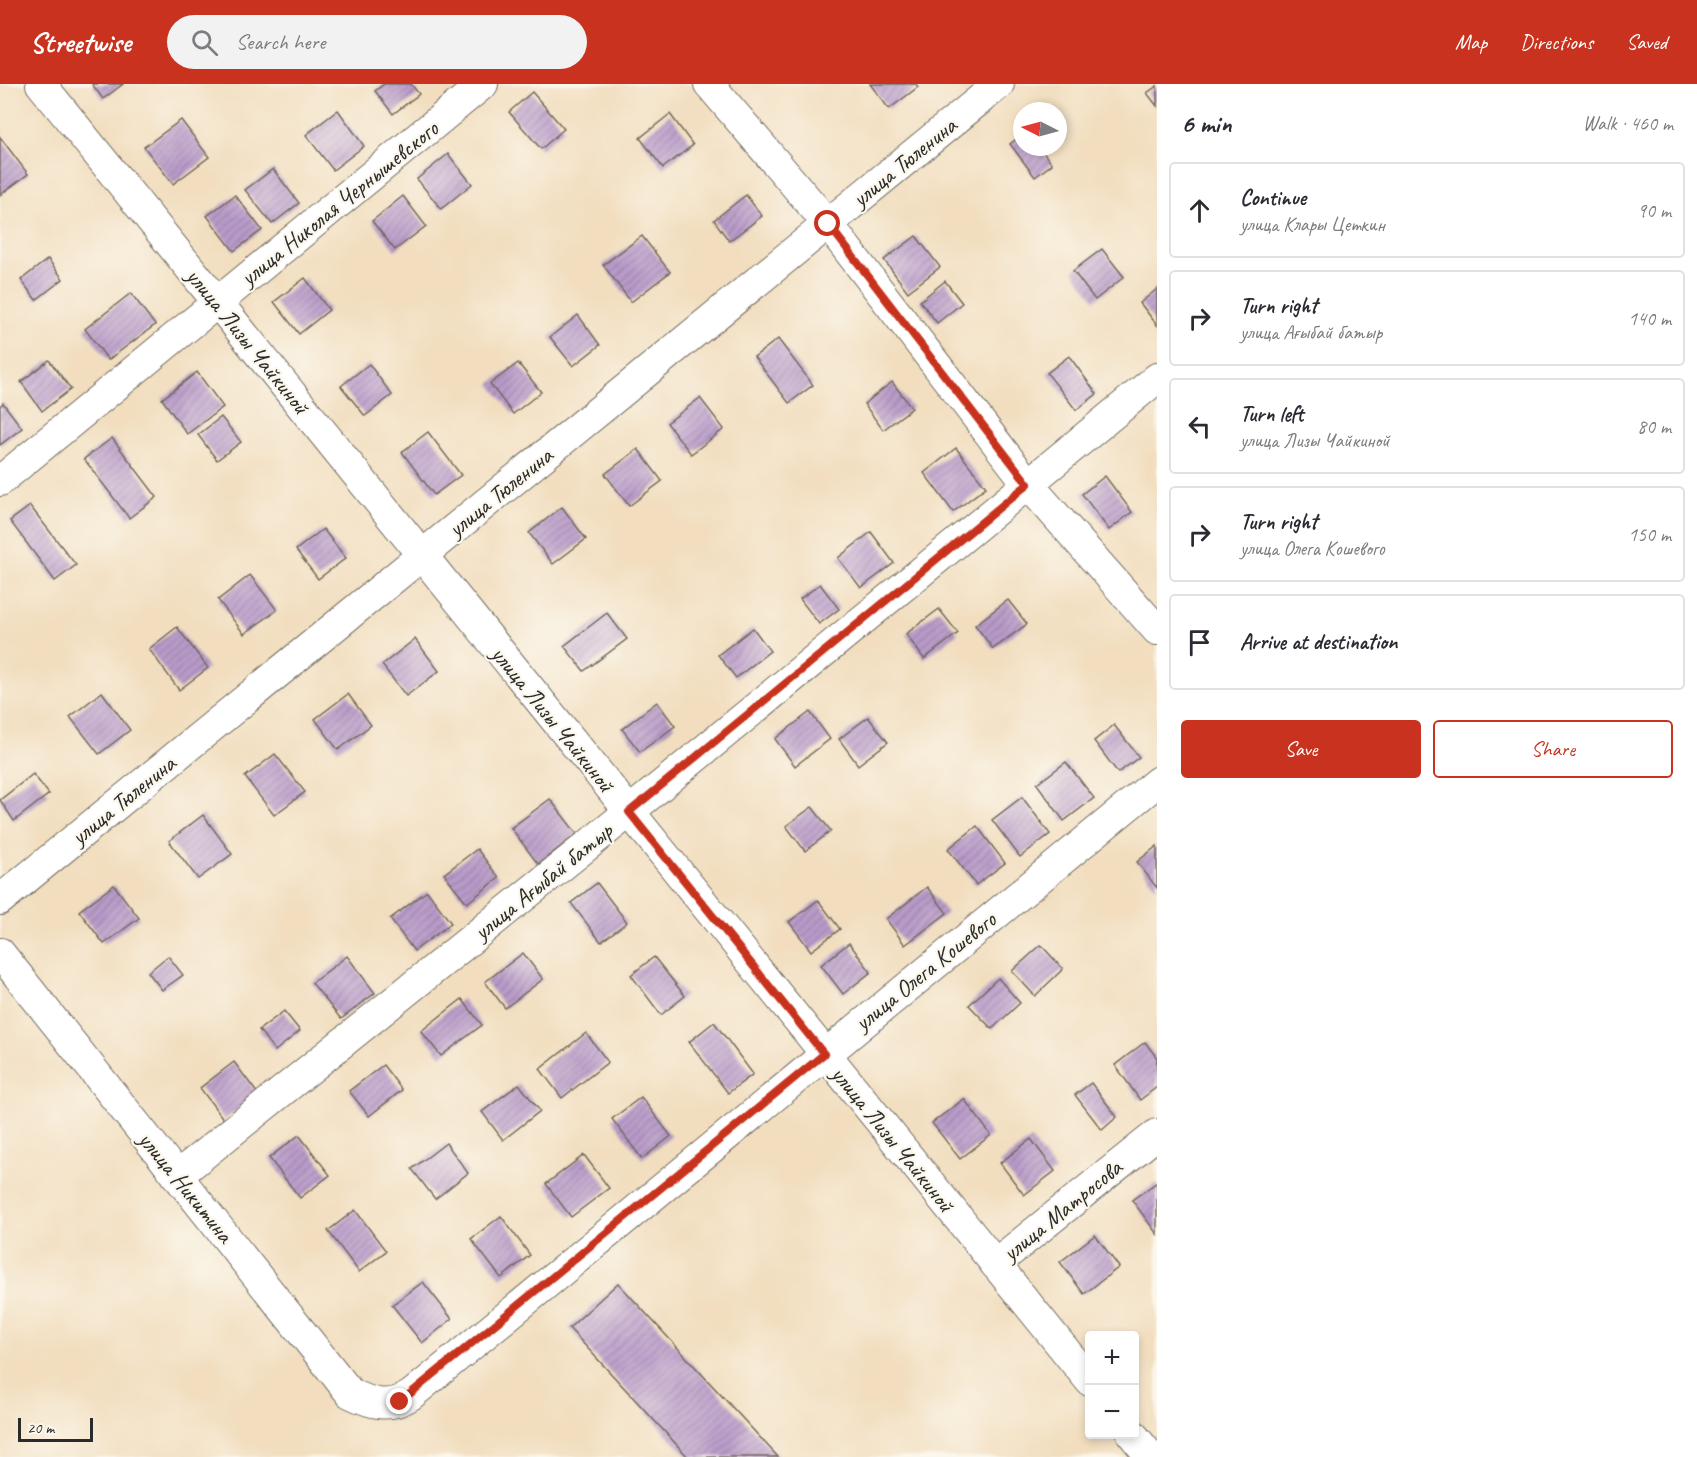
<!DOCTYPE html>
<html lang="en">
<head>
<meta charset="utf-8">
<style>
	:root { --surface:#fff; --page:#f2f2f3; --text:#2b2b33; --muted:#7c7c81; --line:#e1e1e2; --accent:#c8321e }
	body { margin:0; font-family:Caveat,sans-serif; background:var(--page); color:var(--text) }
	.controls { position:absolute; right:18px; bottom:18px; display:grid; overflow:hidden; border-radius:6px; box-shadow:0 3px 9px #0003 }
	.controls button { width:54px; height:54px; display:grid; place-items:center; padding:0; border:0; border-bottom:2px solid var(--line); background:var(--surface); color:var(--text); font:30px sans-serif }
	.compass { position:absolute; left:1013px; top:18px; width:54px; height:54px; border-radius:50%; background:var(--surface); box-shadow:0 3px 9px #0003; rotate:276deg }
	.scale { position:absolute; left:18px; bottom:15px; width:75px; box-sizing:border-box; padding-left:6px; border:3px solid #2b2b2b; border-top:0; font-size:16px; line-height:21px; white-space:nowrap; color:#2b2b2b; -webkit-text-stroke:4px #fbf7ec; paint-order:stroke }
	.stop { position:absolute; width:18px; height:18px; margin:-14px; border:4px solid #c8321e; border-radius:50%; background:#fff }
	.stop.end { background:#c8321e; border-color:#fff; box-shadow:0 2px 6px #0008 }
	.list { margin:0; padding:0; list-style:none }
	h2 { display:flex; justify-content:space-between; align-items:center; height:78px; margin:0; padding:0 24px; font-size:26px }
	h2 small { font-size:20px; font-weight:400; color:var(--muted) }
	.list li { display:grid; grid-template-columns:39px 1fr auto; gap:18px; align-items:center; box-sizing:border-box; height:96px; margin:0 12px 12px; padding:0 12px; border:2px solid var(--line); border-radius:6px }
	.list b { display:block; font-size:22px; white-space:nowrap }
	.list p { margin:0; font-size:20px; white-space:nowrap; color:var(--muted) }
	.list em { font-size:20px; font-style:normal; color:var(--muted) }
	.actions { display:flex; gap:12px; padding:18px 24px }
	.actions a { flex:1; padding:14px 0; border:2px solid var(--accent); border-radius:6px; text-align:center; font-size:21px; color:var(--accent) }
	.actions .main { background:var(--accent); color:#fff }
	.icon { flex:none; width:33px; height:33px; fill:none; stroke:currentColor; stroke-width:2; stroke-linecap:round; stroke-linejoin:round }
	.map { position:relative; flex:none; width:1157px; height:1373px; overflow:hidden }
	header { display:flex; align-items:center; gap:36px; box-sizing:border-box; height:84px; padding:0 30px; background:var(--accent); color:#fff }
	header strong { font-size:28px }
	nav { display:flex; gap:33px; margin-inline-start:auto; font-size:21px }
	.search { width:420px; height:54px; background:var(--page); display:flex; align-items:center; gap:15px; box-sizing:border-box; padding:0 21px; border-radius:33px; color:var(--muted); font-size:22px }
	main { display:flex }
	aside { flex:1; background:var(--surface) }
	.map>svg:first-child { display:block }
	.building { fill:url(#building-hatch) }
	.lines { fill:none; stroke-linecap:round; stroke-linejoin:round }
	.minor-casing { stroke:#716a5f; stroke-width:32 }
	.minor { stroke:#fff; stroke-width:30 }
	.route { stroke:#c8321e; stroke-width:8 }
	.labels { text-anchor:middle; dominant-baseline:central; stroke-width:4.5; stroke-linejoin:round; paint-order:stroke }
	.street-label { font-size:24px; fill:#2b2b2b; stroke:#fbf7ec }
</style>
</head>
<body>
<header>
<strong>Streetwise</strong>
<div class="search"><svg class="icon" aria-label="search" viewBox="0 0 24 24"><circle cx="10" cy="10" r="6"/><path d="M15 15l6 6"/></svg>Search here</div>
<nav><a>Map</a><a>Directions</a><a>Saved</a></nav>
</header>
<main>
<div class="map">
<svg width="1157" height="1373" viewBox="0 0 1157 1373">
	<defs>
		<pattern id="building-hatch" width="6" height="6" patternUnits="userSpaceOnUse" patternTransform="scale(1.5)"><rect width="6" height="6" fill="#ba9bca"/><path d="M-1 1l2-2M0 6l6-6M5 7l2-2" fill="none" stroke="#977fa4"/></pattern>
	</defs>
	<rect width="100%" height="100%" fill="#fbf7ec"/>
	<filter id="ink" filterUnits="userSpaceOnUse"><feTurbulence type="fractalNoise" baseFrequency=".0167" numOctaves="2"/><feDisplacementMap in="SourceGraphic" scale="12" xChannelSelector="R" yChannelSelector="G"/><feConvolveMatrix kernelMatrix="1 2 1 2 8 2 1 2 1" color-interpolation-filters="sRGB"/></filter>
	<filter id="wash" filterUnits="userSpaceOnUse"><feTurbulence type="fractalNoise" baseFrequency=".008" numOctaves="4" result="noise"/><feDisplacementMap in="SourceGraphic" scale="24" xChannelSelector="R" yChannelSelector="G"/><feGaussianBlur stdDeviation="1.35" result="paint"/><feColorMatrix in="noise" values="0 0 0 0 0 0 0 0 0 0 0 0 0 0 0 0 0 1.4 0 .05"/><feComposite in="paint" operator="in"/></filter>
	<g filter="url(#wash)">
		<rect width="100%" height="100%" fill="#f2debf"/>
		<g id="blocks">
			<!-- building -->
			<g class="building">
				<path d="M92 0H123L103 15Z"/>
				<path d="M384 0H411L419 10 393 30 375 7Z"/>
				<path d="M870 0H916L918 3 889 25Z"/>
				<path d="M1157 2V22L1147 9Z"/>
				<path d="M532 8 564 45 541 65 509 28Z"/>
				<path d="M338 26 364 62 333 86 306 51Z"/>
				<path d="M670 30 693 61 663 84 640 54Z"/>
				<path d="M181 36 209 73 173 100 144 63Z"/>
				<path d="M1022 51V63H1039L1052 80 1035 93 1010 60Z"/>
				<path d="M0 53 28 90 0 111Z"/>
				<path d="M448 70 472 100 441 125 417 95Z"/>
				<path d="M273 85 299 119 272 140 245 106Z"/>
				<path d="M235 111 262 146 234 167 207 132Z"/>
				<path d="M746 111 762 132 729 157 714 136Z"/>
				<path d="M403 112 426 142 395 166 372 137Z"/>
				<path d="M642 152 670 188 631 218 603 181Z"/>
				<path d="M916 152 940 183 908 208 884 176Z"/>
				<path d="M1102 165 1124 193 1095 216 1073 187Z"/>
				<path d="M48 175 63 195 36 216 21 196Z"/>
				<path d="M305 194 329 226 299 250 274 218Z"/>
				<path d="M945 197 962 219 937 239 920 217Z"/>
				<path d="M1157 205V241L1140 219Z"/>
				<path d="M131 209 155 241 108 276 85 245Z"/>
				<path d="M578 231 600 261 573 282 550 253Z"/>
				<path d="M778 255 813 301 789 319 754 273Z"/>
				<path d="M1069 272 1097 310 1076 326 1047 289Z"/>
				<path d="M49 276 71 305 42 327 21 298Z"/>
				<path d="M518 279 541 308 513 330 490 300Z"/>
				<path d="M369 280 392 311 365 332 341 302Z"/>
				<path d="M197 288 223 323 187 350 162 315Z"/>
				<path d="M892 298 912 324 883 346 864 320Z"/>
				<path d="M700 314 724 345 691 370 667 339Z"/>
				<path d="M3 319 22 344 0 361V322Z"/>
				<path d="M221 333 241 358 217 376 198 351Z"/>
				<path d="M428 348 461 391 434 411 402 368Z"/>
				<path d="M112 354 157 413 129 434 84 375Z"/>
				<path d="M956 364 986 403 953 428 924 389Z"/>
				<path d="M638 365 662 397 629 422 605 390Z"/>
				<path d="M1105 392 1132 428 1109 446 1082 410Z"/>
				<path d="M30 422 76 481 55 497 10 437Z"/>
				<path d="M562 423 586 455 553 480 529 449Z"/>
				<path d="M323 445 346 474 318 495 296 466Z"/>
				<path d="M871 448 894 479 861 504 838 474Z"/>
				<path d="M250 491 277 526 244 550 218 516Z"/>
				<path d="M820 500 839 525 819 540 800 515Z"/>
				<path d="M1008 516 1027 540 993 565 975 541Z"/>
				<path d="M939 525 958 549 924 575 906 550Z"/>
				<path d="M607 529 627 555 584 587 564 562Z"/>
				<path d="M177 543 208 584 179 606 149 565Z"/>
				<path d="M753 544 770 567 736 594 718 571Z"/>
				<path d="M415 555 439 587 406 612 382 581Z"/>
				<path d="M102 608 130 646 99 670 70 633Z"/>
				<path d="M348 610 371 641 338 666 315 635Z"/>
				<path d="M657 618 675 642 640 668 622 645Z"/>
				<path d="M810 628 830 655 795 682 775 655Z"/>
				<path d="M868 633 888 658 858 681 839 655Z"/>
				<path d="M1114 641 1139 673 1118 689 1094 657Z"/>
				<path d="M275 670 305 708 274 731 245 693Z"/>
				<path d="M1066 678 1094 714 1064 737 1037 700Z"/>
				<path d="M33 690 49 710 14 737 0 716Z"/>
				<path d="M1022 713 1050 750 1020 773 992 736Z"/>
				<path d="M550 715 577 750 538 780 511 744Z"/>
				<path d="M812 723 831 747 805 767 786 742Z"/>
				<path d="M203 731 232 770 198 795 169 757Z"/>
				<path d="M977 742 1005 779 976 801 948 765Z"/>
				<path d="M1157 762V804L1137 778Z"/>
				<path d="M477 765 499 794 467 819 444 790Z"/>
				<path d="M597 799 627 838 601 858 571 819Z"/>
				<path d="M114 801 139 834 104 860 79 827Z"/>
				<path d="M927 803 947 829 905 861 886 835Z"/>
				<path d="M427 807 451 839 414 867 390 835Z"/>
				<path d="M818 816 840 845 811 867 789 838Z"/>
				<path d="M849 859 871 888 843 910 821 881Z"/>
				<path d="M1041 861 1063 885 1035 912 1012 887Z"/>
				<path d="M523 869 543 895 505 924 485 898Z"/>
				<path d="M168 872 183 891 162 906 148 888Z"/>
				<path d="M347 872 375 909 341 935 312 899Z"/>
				<path d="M654 873 685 912 661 931 631 891Z"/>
				<path d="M998 894 1020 919 992 945 969 921Z"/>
				<path d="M462 915 482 941 441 972 421 947Z"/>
				<path d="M284 927 300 947 275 967 259 946Z"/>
				<path d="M714 938 753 990 728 1009 689 958Z"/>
				<path d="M586 949 608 978 562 1014 540 985Z"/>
				<path d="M1145 958 1157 974V1003L1140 1016 1115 981Z"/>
				<path d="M234 978 258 1010 224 1036 200 1004Z"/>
				<path d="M383 981 402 1006 369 1032 349 1007Z"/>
				<path d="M1091 999 1117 1033 1102 1046 1075 1011Z"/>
				<path d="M519 1000 540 1027 503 1056 482 1028Z"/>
				<path d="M641 1013 671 1052 642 1075 612 1035Z"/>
				<path d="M964 1015 991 1051 960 1075 932 1039Z"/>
				<path d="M299 1051 330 1091 300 1114 269 1074Z"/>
				<path d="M1031 1055 1055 1087 1024 1111 1000 1079Z"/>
				<path d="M446 1059 468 1089 435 1115 412 1085Z"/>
				<path d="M584 1071 609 1104 571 1133 546 1100Z"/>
				<path d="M1156 1099 1157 1100V1150L1132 1116Z"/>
				<path d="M355 1126 386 1167 359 1188 328 1147Z"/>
				<path d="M501 1132 530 1171 501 1194 471 1155Z"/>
				<path d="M1095 1151 1119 1183 1084 1210 1060 1178Z"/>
				<path d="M423 1198 452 1235 422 1259 392 1221Z"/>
				<path d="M618 1199 778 1373H688L569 1244Z"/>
			</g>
		</g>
	</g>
	<g filter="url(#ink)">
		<use href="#blocks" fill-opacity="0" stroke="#716a5f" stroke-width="1.5"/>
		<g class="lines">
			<!-- minor casing -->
			<g class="minor-casing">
				<g id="minor">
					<path d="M41 0 1090 1297"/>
					<path d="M709 0 828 140 1028 400 1157 546"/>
					<path d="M0 397 483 0"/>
					<path d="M0 816 999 0"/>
					<path d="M0 869 350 1309C372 1320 389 1325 411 1311L1157 698"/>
					<path d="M177 1092 629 728 1157 294"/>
					<path d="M995 1180 1157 1050"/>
					<path d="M1132 1350 1151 1373"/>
				</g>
			</g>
			<!-- minor -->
			<use href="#minor" class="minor"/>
		</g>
	</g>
	<g class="lines" filter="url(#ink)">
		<!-- route -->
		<path class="route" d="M400 1318 824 970 629 728 1028 400 828 140"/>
	</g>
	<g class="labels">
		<!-- street labels -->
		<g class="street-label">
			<text transform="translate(904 78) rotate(-39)">улица Тюленина</text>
			<text transform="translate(339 119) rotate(-39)">улица Николая Чернышевского</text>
			<text transform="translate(248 257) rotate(51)">улица Лизы Чайкиной</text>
			<text transform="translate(500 408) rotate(-39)">улица Тюленина</text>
			<text transform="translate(553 635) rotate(51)">улица Лизы Чайкиной</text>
			<text transform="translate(123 716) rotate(-39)">улица Тюленина</text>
			<text transform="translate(543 797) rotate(-39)">улица Ағыбай батыр</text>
			<text transform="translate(925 887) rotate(-39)">улица Олега Кошевого</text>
			<text transform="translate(893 1055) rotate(51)">улица Лизы Чайкиной</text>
			<text transform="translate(186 1103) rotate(51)">улица Никитина</text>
			<text transform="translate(1062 1126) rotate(-39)">улица Матросова</text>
		</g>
	</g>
</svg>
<div class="controls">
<button>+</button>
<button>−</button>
</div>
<svg class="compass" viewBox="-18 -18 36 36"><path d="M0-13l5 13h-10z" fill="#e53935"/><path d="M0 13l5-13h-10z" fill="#7c7c81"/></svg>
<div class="scale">20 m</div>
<div class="stop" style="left:828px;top:140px"></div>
<div class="stop end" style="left:400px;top:1318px"></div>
</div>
<aside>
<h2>6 min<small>Walk · 460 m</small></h2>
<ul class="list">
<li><svg class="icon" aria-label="ahead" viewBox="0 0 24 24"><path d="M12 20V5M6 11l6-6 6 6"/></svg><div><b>Continue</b><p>улица Клары Цеткин</p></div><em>90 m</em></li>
<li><svg class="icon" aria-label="right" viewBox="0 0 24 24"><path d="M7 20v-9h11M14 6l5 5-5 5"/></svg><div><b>Turn right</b><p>улица Ағыбай батыр</p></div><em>140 m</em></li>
<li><svg class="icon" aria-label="left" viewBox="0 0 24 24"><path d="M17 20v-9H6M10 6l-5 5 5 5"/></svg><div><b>Turn left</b><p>улица Лизы Чайкиной</p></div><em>80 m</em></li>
<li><svg class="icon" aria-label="right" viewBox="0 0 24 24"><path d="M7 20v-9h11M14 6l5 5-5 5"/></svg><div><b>Turn right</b><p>улица Олега Кошевого</p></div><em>150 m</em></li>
<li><svg class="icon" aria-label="arrive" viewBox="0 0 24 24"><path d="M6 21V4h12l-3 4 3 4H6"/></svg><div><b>Arrive at destination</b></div></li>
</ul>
<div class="actions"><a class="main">Save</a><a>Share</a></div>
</aside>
</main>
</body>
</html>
